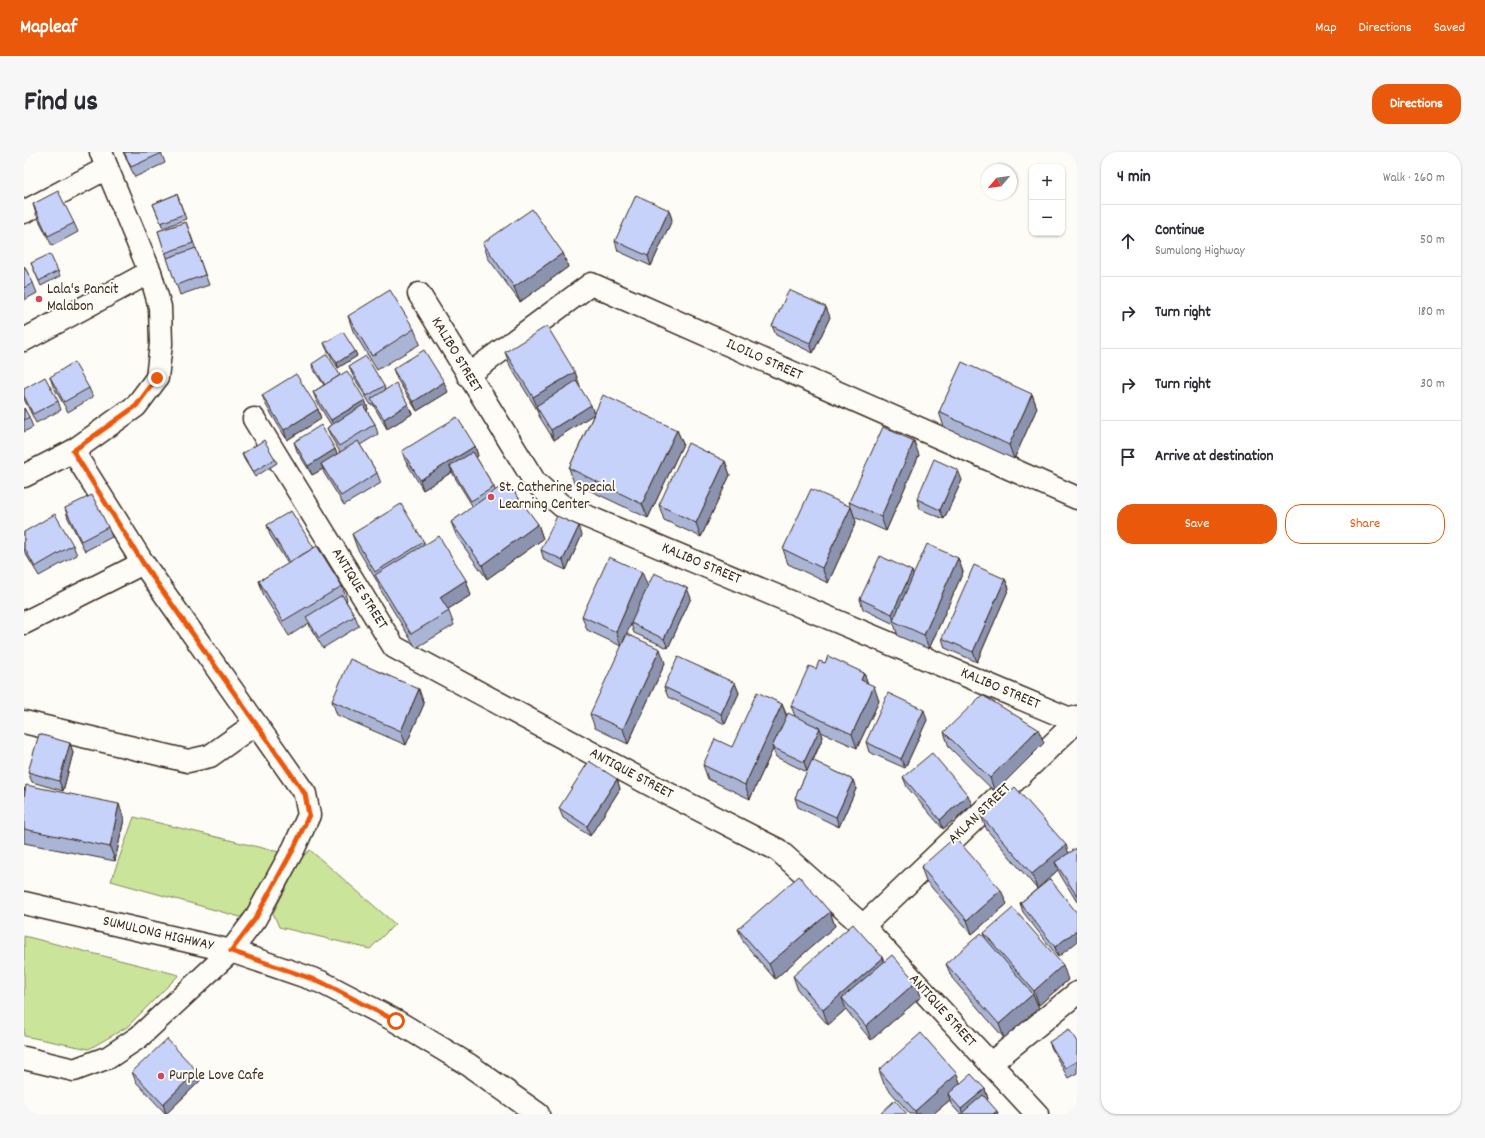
<!DOCTYPE html>
<html lang="en">
<head>
<meta charset="utf-8">
<style>
	:root { --surface:#fff; --page:#f7f7f7; --text:#2b2b33; --muted:#7c7c81; --line:#e1e1e2; --accent:#ea580c }
	body { margin:0; font-family:Dekko,sans-serif; background:var(--page); color:var(--text) }
	.controls { position:absolute; right:12px; top:12px; display:grid; overflow:hidden; border-radius:8px; box-shadow:0 1px 3px #0004 }
	.controls button { width:36px; height:36px; display:grid; place-items:center; padding:0; border:0; border-bottom:1px solid var(--line); background:var(--surface); color:var(--text); font:20px sans-serif }
	.compass { position:absolute; left:957px; top:12px; width:36px; height:36px; border-radius:50%; background:var(--surface); box-shadow:0 1px 3px #0004; rotate:241deg }
	.stop { position:absolute; width:12px; height:12px; margin:-9px; border:3px solid #ea580c; border-radius:50%; background:#fff }
	.stop.end { background:#ea580c; border-color:#fff; box-shadow:0 1px 4px #0008 }
	.list { margin:0; padding:0; list-style:none }
	h2 { display:flex; justify-content:space-between; align-items:center; height:52px; margin:0; padding:0 16px; font-size:17px }
	h2 small { font-size:13px; font-weight:400; color:var(--muted) }
	.list li { display:grid; grid-template-columns:26px 1fr auto; gap:12px; align-items:center; box-sizing:border-box; height:72px; padding:0 16px; border-top:1px solid var(--line) }
	.list b { display:block; font-size:15px; white-space:nowrap }
	.list p { margin:0; font-size:13px; white-space:nowrap; color:var(--muted) }
	.list em { font-size:13px; font-style:normal; color:var(--muted) }
	.actions { display:flex; gap:8px; padding:12px 16px }
	.actions a { flex:1; padding:9px 0; border:1px solid var(--accent); border-radius:16px; text-align:center; font-size:14px; color:var(--accent) }
	.actions .main { background:var(--accent); color:#fff }
	.icon { flex:none; width:22px; height:22px; fill:none; stroke:currentColor; stroke-width:2; stroke-linecap:round; stroke-linejoin:round }
	.map { position:relative; flex:none; width:1053px; height:962px; overflow:hidden; border-radius:16px }
	header { display:flex; align-items:center; gap:24px; box-sizing:border-box; height:56px; padding:0 20px; background:var(--accent); color:#fff }
	header strong { font-size:19px }
	nav { display:flex; gap:22px; margin-inline-start:auto; font-size:14px }
	.intro { display:flex; align-items:center; justify-content:space-between; box-sizing:border-box; height:96px; padding:0 24px }
	h1 { margin:0; font-size:28px }
	.button { padding:10px 18px; border-radius:16px; background:var(--accent); color:#fff; font-size:14px; font-weight:700 }
	main { display:flex; gap:24px; padding:0 24px }
	aside { flex:1; background:var(--surface); border-radius:16px; box-shadow:0 1px 3px #0004 }
	.map>svg:first-child { display:block }
	.grass { fill:#cae49a; stroke:#82875c }
	.lines { fill:none; stroke-linecap:round; stroke-linejoin:round }
	.street-casing { stroke:#3b2a1e; stroke-width:25 }
	.primary-casing { stroke:#3b2a1e; stroke-width:25 }
	.street { stroke:#fdfcf7; stroke-width:22 }
	.primary { stroke:#fdfcf7; stroke-width:22 }
	.wall { fill:#aab5d6; stroke:#3b2a1e }
	.shaded-wall { fill:#8b93ae; stroke:#3b2a1e }
	.building { fill:#c6d2f9; stroke:#3b2a1e }
	.route { stroke:#ea580c; stroke-width:5 }
	.poi-dot { fill:#d1495b; stroke:#fdfcf7; stroke-width:1.5 }
	.labels { text-anchor:middle; dominant-baseline:central; stroke-width:4; stroke-linejoin:round; paint-order:stroke }
	.poi-label { font-size:15px; fill:#3b2a1e; stroke:#fdfcf7; text-anchor:start }
	.street-label { font-size:15px; fill:#3b2a1e; stroke:#fdfcf7 }
</style>
</head>
<body>
<header>
<strong>Mapleaf</strong>
<nav><a>Map</a><a>Directions</a><a>Saved</a></nav>
</header>
<div class="intro"><h1>Find us</h1><a class="button">Directions</a></div>
<main>
<div class="map">
<svg width="1053" height="962" viewBox="0 0 1053 962">
	<rect width="100%" height="100%" fill="#fdfcf7"/>
	<filter id="ink" filterUnits="userSpaceOnUse"><feTurbulence type="fractalNoise" baseFrequency=".025" numOctaves="2"/><feDisplacementMap in="SourceGraphic" scale="8" xChannelSelector="R" yChannelSelector="G"/><feConvolveMatrix kernelMatrix="1 2 1 2 8 2 1 2 1" color-interpolation-filters="sRGB"/></filter>
	<g filter="url(#ink)">
		<!-- grass -->
		<g class="grass">
			<path d="M110 665 255 700 228 756 216 765 87 729Z"/>
			<path d="M286 698 371 772 346 797 255 775 249 761 278 705Z"/>
			<path d="M0 784 155 823 103 875 65 897 0 884Z"/>
		</g>
		<g class="lines">
			<!-- street casing -->
			<g class="street-casing">
				<g id="street">
					<path d="M0 60 83 16"/>
					<path d="M395 142 511 330 538 354 1053 570"/>
					<path d="M0 188 126 120"/>
					<path d="M444 223 567 132 1053 346"/>
					<path d="M230 267 370 495 629 634 754 698 839 774 1013 962"/>
					<path d="M0 324 49 299 112 254 133 226 137 192 136 155 126 120 83 16 77 0"/>
					<path d="M0 471 119 411"/>
					<path d="M0 570 164 609 186 604 231 572"/>
					<path d="M839 774 1053 569V565"/>
					<path d="M0 906 50 918 85 905 115 885 207 799 231 767 270 696 285 663 281 642 119 411 49 299"/>
					<path d="M966 912 1053 841"/>
				</g>
			</g>
			<!-- primary casing -->
			<g class="primary-casing">
				<path id="primary" d="M0 751 207 799 297 830 372 869 445 913 514 962"/>
			</g>
			<!-- street -->
			<use href="#street" class="street"/>
			<!-- primary -->
			<use href="#primary" class="primary"/>
		</g>
		<!-- wall -->
		<g class="wall">
			<path d="M99 0H137L141 11 111 25Z"/>
			<path d="M153 42 162 67 139 76 129 52Z"/>
			<path d="M9 52 50 71 54 80 28 94 12 62Z"/>
			<path d="M645 58 648 68 627 114 594 99 591 89Z"/>
			<path d="M162 70 185 133 156 143 134 79Z"/>
			<path d="M459 91 539 101 544 115 496 150 464 106Z"/>
			<path d="M7 111 34 119 36 124 17 134Z"/>
			<path d="M0 114 9 131 13 141 0 148Z"/>
			<path d="M324 164 390 177 396 192 353 218 329 179Z"/>
			<path d="M806 165 789 201 752 183 748 174Z"/>
			<path d="M300 191 331 199 333 204 314 216 302 196Z"/>
			<path d="M481 200 551 220 556 234H555L570 262 653 278 659 292 624 366 550 331 545 316 570 262 530 288 515 264 512 256 486 214Z"/>
			<path d="M288 212 316 223 341 248 344 257 343 259 351 272 354 282 336 293 353 321 357 331 320 353 300 321 299 317 288 323 273 299 270 290 311 297 313 302 316 300 307 285 303 276 307 273 293 250 289 240 300 233 289 217Z"/>
			<path d="M325 214 360 234 361 238 384 252 388 262 363 277 351 256 349 252 347 253 329 224Z"/>
			<path d="M369 217 424 240 393 259 373 227Z"/>
			<path d="M26 225 65 236 69 245 44 260 29 234Z"/>
			<path d="M0 237 34 249 37 258 12 271 0 247Z"/>
			<path d="M1008 242 1013 256 990 307 920 275 915 260Z"/>
			<path d="M238 243 294 257 297 267 263 288 242 253Z"/>
			<path d="M0 256 5 265 9 275 0 280Z"/>
			<path d="M451 294 454 304 452 305 470 335 471 338 514 372 519 387 463 427 433 385 427 370 449 355 430 324 428 320 399 338 381 308 378 299Z"/>
			<path d="M218 302 251 307 253 311 231 325 220 307Z"/>
			<path d="M895 303 862 379 830 365 825 350Z"/>
			<path d="M701 309 706 323 677 385 640 368 635 353Z"/>
			<path d="M938 328 920 367 896 357 893 347Z"/>
			<path d="M827 355 832 370 804 431 764 412 759 397Z"/>
			<path d="M41 356 84 375 88 385 61 399 44 366Z"/>
			<path d="M243 373 290 396 318 434 323 448 322 449 331 464 335 474 299 496 286 475 285 471 265 484 240 444 235 429 264 412 246 383Z"/>
			<path d="M0 380 49 393 53 403 15 424 0 399Z"/>
			<path d="M328 382 400 390 401 393 442 428 447 443 424 457 430 473 392 496 356 437 354 431 333 396Z"/>
			<path d="M558 383 542 418 520 408 517 398Z"/>
			<path d="M934 406 939 420 905 497 874 484 870 472 839 457 836 447 888 419 889 424Z"/>
			<path d="M981 427 985 436 953 510 921 496 918 486Z"/>
			<path d="M624 434 667 446 644 496 610 481 607 472 597 494 563 478 558 464Z"/>
			<path d="M641 511 604 592 571 576 566 562Z"/>
			<path d="M801 511 840 521 844 532 855 549 833 596 797 580 799 585 789 609 829 628 832 637 815 675 774 655 771 646 783 620 752 605 749 597 726 647 684 627 679 613 708 595 758 552 763 564H771L767 554 792 517Z"/>
			<path d="M711 531 715 541 701 572 644 545 640 535Z"/>
			<path d="M308 549 400 552 382 593 313 563Z"/>
			<path d="M903 568 881 616 845 600 842 590Z"/>
			<path d="M920 580 1020 591 971 640 925 595Z"/>
			<path d="M46 591 49 601 39 639 8 630 4 620Z"/>
			<path d="M879 625 948 653 919 677 883 635Z"/>
			<path d="M593 627 596 637 566 684 539 666 535 656Z"/>
			<path d="M0 636 1 639 100 667 91 709 0 691Z"/>
			<path d="M957 664 1042 693 1044 702 1053 696V750L1037 724 1034 718 1014 736 1034 805 999 760 996 751 1013 737 963 678Z"/>
			<path d="M897 715 983 752 948 782 902 729Z"/>
			<path d="M806 760 811 774 751 827 720 791 714 777Z"/>
			<path d="M960 781 1044 828 1015 853 1012 850 1015 856 980 886 928 826 922 812 962 788Z"/>
			<path d="M860 810 892 830 897 845 847 888 824 860 822 857 804 873 774 838 769 824Z"/>
			<path d="M1025 890H1053V921L1044 926 1029 899Z"/>
			<path d="M855 918 933 922 936 931 961 937 964 947 963 948 974 962H936L927 952 926 948 909 962H886L860 932Z"/>
			<path d="M173 919 176 929 142 962 112 930 108 920Z"/>
		</g>
		<!-- shaded-wall -->
		<g class="shaded-wall">
			<path d="M645 58 648 68 627 114 624 104Z"/>
			<path d="M539 101 544 115 496 150 490 135Z"/>
			<path d="M802 155 806 165 789 201 786 191Z"/>
			<path d="M331 199 333 204 314 216 313 211Z"/>
			<path d="M551 220 556 234 515 260 509 245Z"/>
			<path d="M420 230 424 240 393 259 389 250Z"/>
			<path d="M1008 242 1013 256 990 307 985 293Z"/>
			<path d="M341 248 344 257 311 278 307 268Z"/>
			<path d="M384 252 388 262 363 277 360 267Z"/>
			<path d="M567 253 570 262 530 288 527 278Z"/>
			<path d="M294 257 297 267 263 288 260 278Z"/>
			<path d="M653 278 659 292 624 366 618 352Z"/>
			<path d="M890 289 895 303 862 379 857 365Z"/>
			<path d="M451 294 454 304 429 319 426 314 428 320 399 338 396 328Z"/>
			<path d="M311 297 315 307 297 312 299 317 288 323 284 314Z"/>
			<path d="M701 309 706 323 677 385 672 371Z"/>
			<path d="M934 318 938 328 920 367 916 358Z"/>
			<path d="M827 355 832 370 804 431 798 416Z"/>
			<path d="M514 372 519 387 463 427 458 413Z"/>
			<path d="M555 374 558 383 542 418 539 408Z"/>
			<path d="M934 406 939 420 905 497 900 483Z"/>
			<path d="M888 419 891 429 870 470 868 462Z"/>
			<path d="M618 420 624 435 597 494 592 480Z"/>
			<path d="M981 427 985 436 953 510 949 500Z"/>
			<path d="M442 428 447 443 421 459 416 445Z"/>
			<path d="M663 436 667 446 644 496 640 487Z"/>
			<path d="M636 497 641 511 604 592 599 577Z"/>
			<path d="M840 521 845 535 837 528Z"/>
			<path d="M711 531 715 541 701 572 697 562Z"/>
			<path d="M850 534 855 549 833 596 828 582Z"/>
			<path d="M395 537 400 552 382 593 377 579Z"/>
			<path d="M758 552 763 566 748 595 749 597 726 647 721 633Z"/>
			<path d="M900 558 903 568 881 616 877 607Z"/>
			<path d="M796 576 799 585 783 620 780 610Z"/>
			<path d="M1014 577 1020 591 971 640 966 626Z"/>
			<path d="M46 591 49 601 39 639 35 629Z"/>
			<path d="M593 627 596 637 566 684 563 674Z"/>
			<path d="M829 628 832 637 815 675 812 665Z"/>
			<path d="M944 643 948 653 919 677 916 668Z"/>
			<path d="M95 652 100 667 91 709 86 695Z"/>
			<path d="M1042 693 1047 708 1031 710 1034 718 1013 737 1008 722Z"/>
			<path d="M977 738 983 752 948 782 943 768Z"/>
			<path d="M806 760 811 774 751 827 745 812Z"/>
			<path d="M1053 778V790L1034 805 1031 795Z"/>
			<path d="M859 806 864 821 818 846 822 857 804 873 799 858Z"/>
			<path d="M1039 813 1044 828 1015 853 1010 839Z"/>
			<path d="M892 830 897 845 847 888 842 874Z"/>
			<path d="M1009 842 1015 856 980 886 975 872Z"/>
			<path d="M173 919 176 929 142 962 139 952Z"/>
			<path d="M933 922 938 937 924 942 926 948 909 962H892L891 959Z"/>
			<path d="M961 937 964 947 946 962H939L937 957Z"/>
			<path d="M973 959 974 962H969Z"/>
		</g>
		<!-- building -->
		<g class="building">
			<path d="M100 0H137L138 1 107 15Z"/>
			<path d="M34 39 50 71 24 84 9 52Z"/>
			<path d="M153 42 160 62 137 71 129 52Z"/>
			<path d="M612 43 645 58 624 104 591 89Z"/>
			<path d="M508 57 539 101 490 135 459 91Z"/>
			<path d="M162 70 169 91 141 101 134 79Z"/>
			<path d="M172 96 181 123 152 133 143 106Z"/>
			<path d="M26 102 34 119 15 129 7 111Z"/>
			<path d="M0 114 9 131 0 136Z"/>
			<path d="M366 138 390 177 348 204 324 164Z"/>
			<path d="M765 138 802 155 786 191 748 174Z"/>
			<path d="M523 174 551 220 509 245 481 200Z"/>
			<path d="M319 180 331 199 313 211 300 191Z"/>
			<path d="M400 198 420 230 389 250 369 217Z"/>
			<path d="M303 202 316 223 301 233 288 212Z"/>
			<path d="M342 204 360 234 343 244 325 214Z"/>
			<path d="M50 210 65 236 40 250 26 225Z"/>
			<path d="M938 210 1008 242 985 293 915 260Z"/>
			<path d="M323 219 341 248 307 268 289 240Z"/>
			<path d="M272 222 294 257 260 278 238 243Z"/>
			<path d="M21 225 34 249 9 262 0 244V237Z"/>
			<path d="M552 229 567 253 527 278 512 254Z"/>
			<path d="M372 231 384 252 360 267 347 247Z"/>
			<path d="M579 243 653 278 618 352 545 316Z"/>
			<path d="M339 253 351 272 315 294 303 276Z"/>
			<path d="M0 256 5 265 0 268Z"/>
			<path d="M433 265 451 294 396 328 378 299Z"/>
			<path d="M297 273 311 297 284 314 270 290Z"/>
			<path d="M859 275 890 289 857 365 825 350Z"/>
			<path d="M240 288 251 307 229 320 218 302Z"/>
			<path d="M334 289 353 321 317 344 297 312Z"/>
			<path d="M664 291 701 309 672 371 635 353Z"/>
			<path d="M449 300 470 335 447 349 426 314Z"/>
			<path d="M910 307 934 318 916 358 893 347Z"/>
			<path d="M483 330 514 372 458 413 427 370Z"/>
			<path d="M787 337 827 355 798 416 759 397Z"/>
			<path d="M68 343 84 375 57 389 41 356Z"/>
			<path d="M377 352 400 390 351 420 328 382Z"/>
			<path d="M267 359 290 396 265 410 243 373Z"/>
			<path d="M31 362 49 393 11 415 0 395V380Z"/>
			<path d="M533 364 555 374 539 408 517 398Z"/>
			<path d="M415 384 442 428 416 445 425 459 387 482 351 423Z"/>
			<path d="M903 392 934 406 900 483 869 469Z"/>
			<path d="M293 394 318 434 259 469 235 429Z"/>
			<path d="M856 404 888 419 868 462 836 447Z"/>
			<path d="M585 405 618 420 592 480 558 464Z"/>
			<path d="M950 413 981 427 949 500 918 486Z"/>
			<path d="M630 421 663 436 640 487 607 471Z"/>
			<path d="M318 443 331 464 295 486 282 465Z"/>
			<path d="M603 482 636 497 599 577 566 562Z"/>
			<path d="M804 504 840 521 837 528 850 534 828 582 767 554 785 514 792 517 795 509 801 511Z"/>
			<path d="M654 505 711 531 697 562 640 535Z"/>
			<path d="M326 507 395 537 377 579 308 549Z"/>
			<path d="M733 540 758 552 721 633 679 613 691 587 708 595Z"/>
			<path d="M864 541 900 558 877 607 842 590Z"/>
			<path d="M958 543 1014 577 966 626 920 580Z"/>
			<path d="M764 561 796 576 780 610 748 595Z"/>
			<path d="M15 582 46 591 35 629 4 620Z"/>
			<path d="M908 601 944 643 916 668 879 625Z"/>
			<path d="M788 608 829 628 812 665 771 646Z"/>
			<path d="M565 609 593 627 563 674 535 656Z"/>
			<path d="M2 633 95 652 86 695 0 677V645Z"/>
			<path d="M991 635 1042 693 1008 722 957 664Z"/>
			<path d="M931 685 977 738 943 768 897 715Z"/>
			<path d="M1053 696V744L1031 710Z"/>
			<path d="M775 724 806 760 745 812 714 777Z"/>
			<path d="M1026 727 1053 761V778L1031 795 996 751Z"/>
			<path d="M989 756 1039 813 1010 839 960 781Z"/>
			<path d="M829 772 859 806 799 858 769 824Z"/>
			<path d="M957 781 1009 842 975 872 922 812Z"/>
			<path d="M868 803 892 830 842 874 818 846Z"/>
			<path d="M1045 877 1053 890V909L1041 916 1025 890Z"/>
			<path d="M897 881 933 922 891 959 855 918Z"/>
			<path d="M143 887 173 919 139 952 108 920Z"/>
			<path d="M947 922 961 937 937 957 924 942Z"/>
			<path d="M959 943 973 959 969 962H937Z"/>
			<path d="M871 948 883 962H856Z"/>
		</g>
	</g>
	<g class="lines" filter="url(#ink)">
		<!-- route -->
		<path class="route" d="M133 226 112 254 49 299 119 411 281 642 285 663 270 696 231 767 207 799 297 830 372 869"/>
	</g>
	<!-- markers -->
	<g class="poi-dot">
		<circle cx="15" cy="147" r="4"/>
		<circle cx="467" cy="345" r="4"/>
		<circle cx="137" cy="924" r="4"/>
	</g>
	<g class="labels">
		<!-- poi labels -->
		<g class="poi-label">
			<text x="23" y="138">Lala's Pancit<tspan x="23" dy="17">Malabon</tspan></text>
			<text x="475" y="336">St. Catherine Special<tspan x="475" dy="17">Learning Center</tspan></text>
			<text x="145" y="924">Purple Love Cafe</text>
		</g>
		<!-- street labels -->
		<g class="street-label">
			<text transform="translate(432 203) rotate(59)">KALIBO STREET</text>
			<text transform="translate(740 208) rotate(24)">ILOILO STREET</text>
			<text transform="translate(677 412) rotate(23)">KALIBO STREET</text>
			<text transform="translate(335 437) rotate(58)">ANTIQUE STREET</text>
			<text transform="translate(976 537) rotate(23)">KALIBO STREET</text>
			<text transform="translate(607 622) rotate(28)">ANTIQUE STREET</text>
			<text transform="translate(956 662) rotate(-44)">AKLAN STREET</text>
			<text transform="translate(134 782) rotate(13)">SUMULONG HIGHWAY</text>
			<text transform="translate(918 859) rotate(48)">ANTIQUE STREET</text>
		</g>
	</g>
</svg>
<div class="controls">
<button>+</button>
<button>−</button>
</div>
<svg class="compass" viewBox="-18 -18 36 36"><path d="M0-13l5 13h-10z" fill="#e53935"/><path d="M0 13l5-13h-10z" fill="#7c7c81"/></svg>
<div class="stop" style="left:372px;top:869px"></div>
<div class="stop end" style="left:133px;top:226px"></div>
</div>
<aside>
<h2>4 min<small>Walk · 260 m</small></h2>
<ul class="list">
<li><svg class="icon" aria-label="ahead" viewBox="0 0 24 24"><path d="M12 20V5M6 11l6-6 6 6"/></svg><div><b>Continue</b><p>Sumulong Highway</p></div><em>50 m</em></li>
<li><svg class="icon" aria-label="right" viewBox="0 0 24 24"><path d="M7 20v-9h11M14 6l5 5-5 5"/></svg><div><b>Turn right</b></div><em>180 m</em></li>
<li><svg class="icon" aria-label="right" viewBox="0 0 24 24"><path d="M7 20v-9h11M14 6l5 5-5 5"/></svg><div><b>Turn right</b></div><em>30 m</em></li>
<li><svg class="icon" aria-label="arrive" viewBox="0 0 24 24"><path d="M6 21V4h12l-3 4 3 4H6"/></svg><div><b>Arrive at destination</b></div></li>
</ul>
<div class="actions"><a class="main">Save</a><a>Share</a></div>
</aside>
</main>
</body>
</html>
